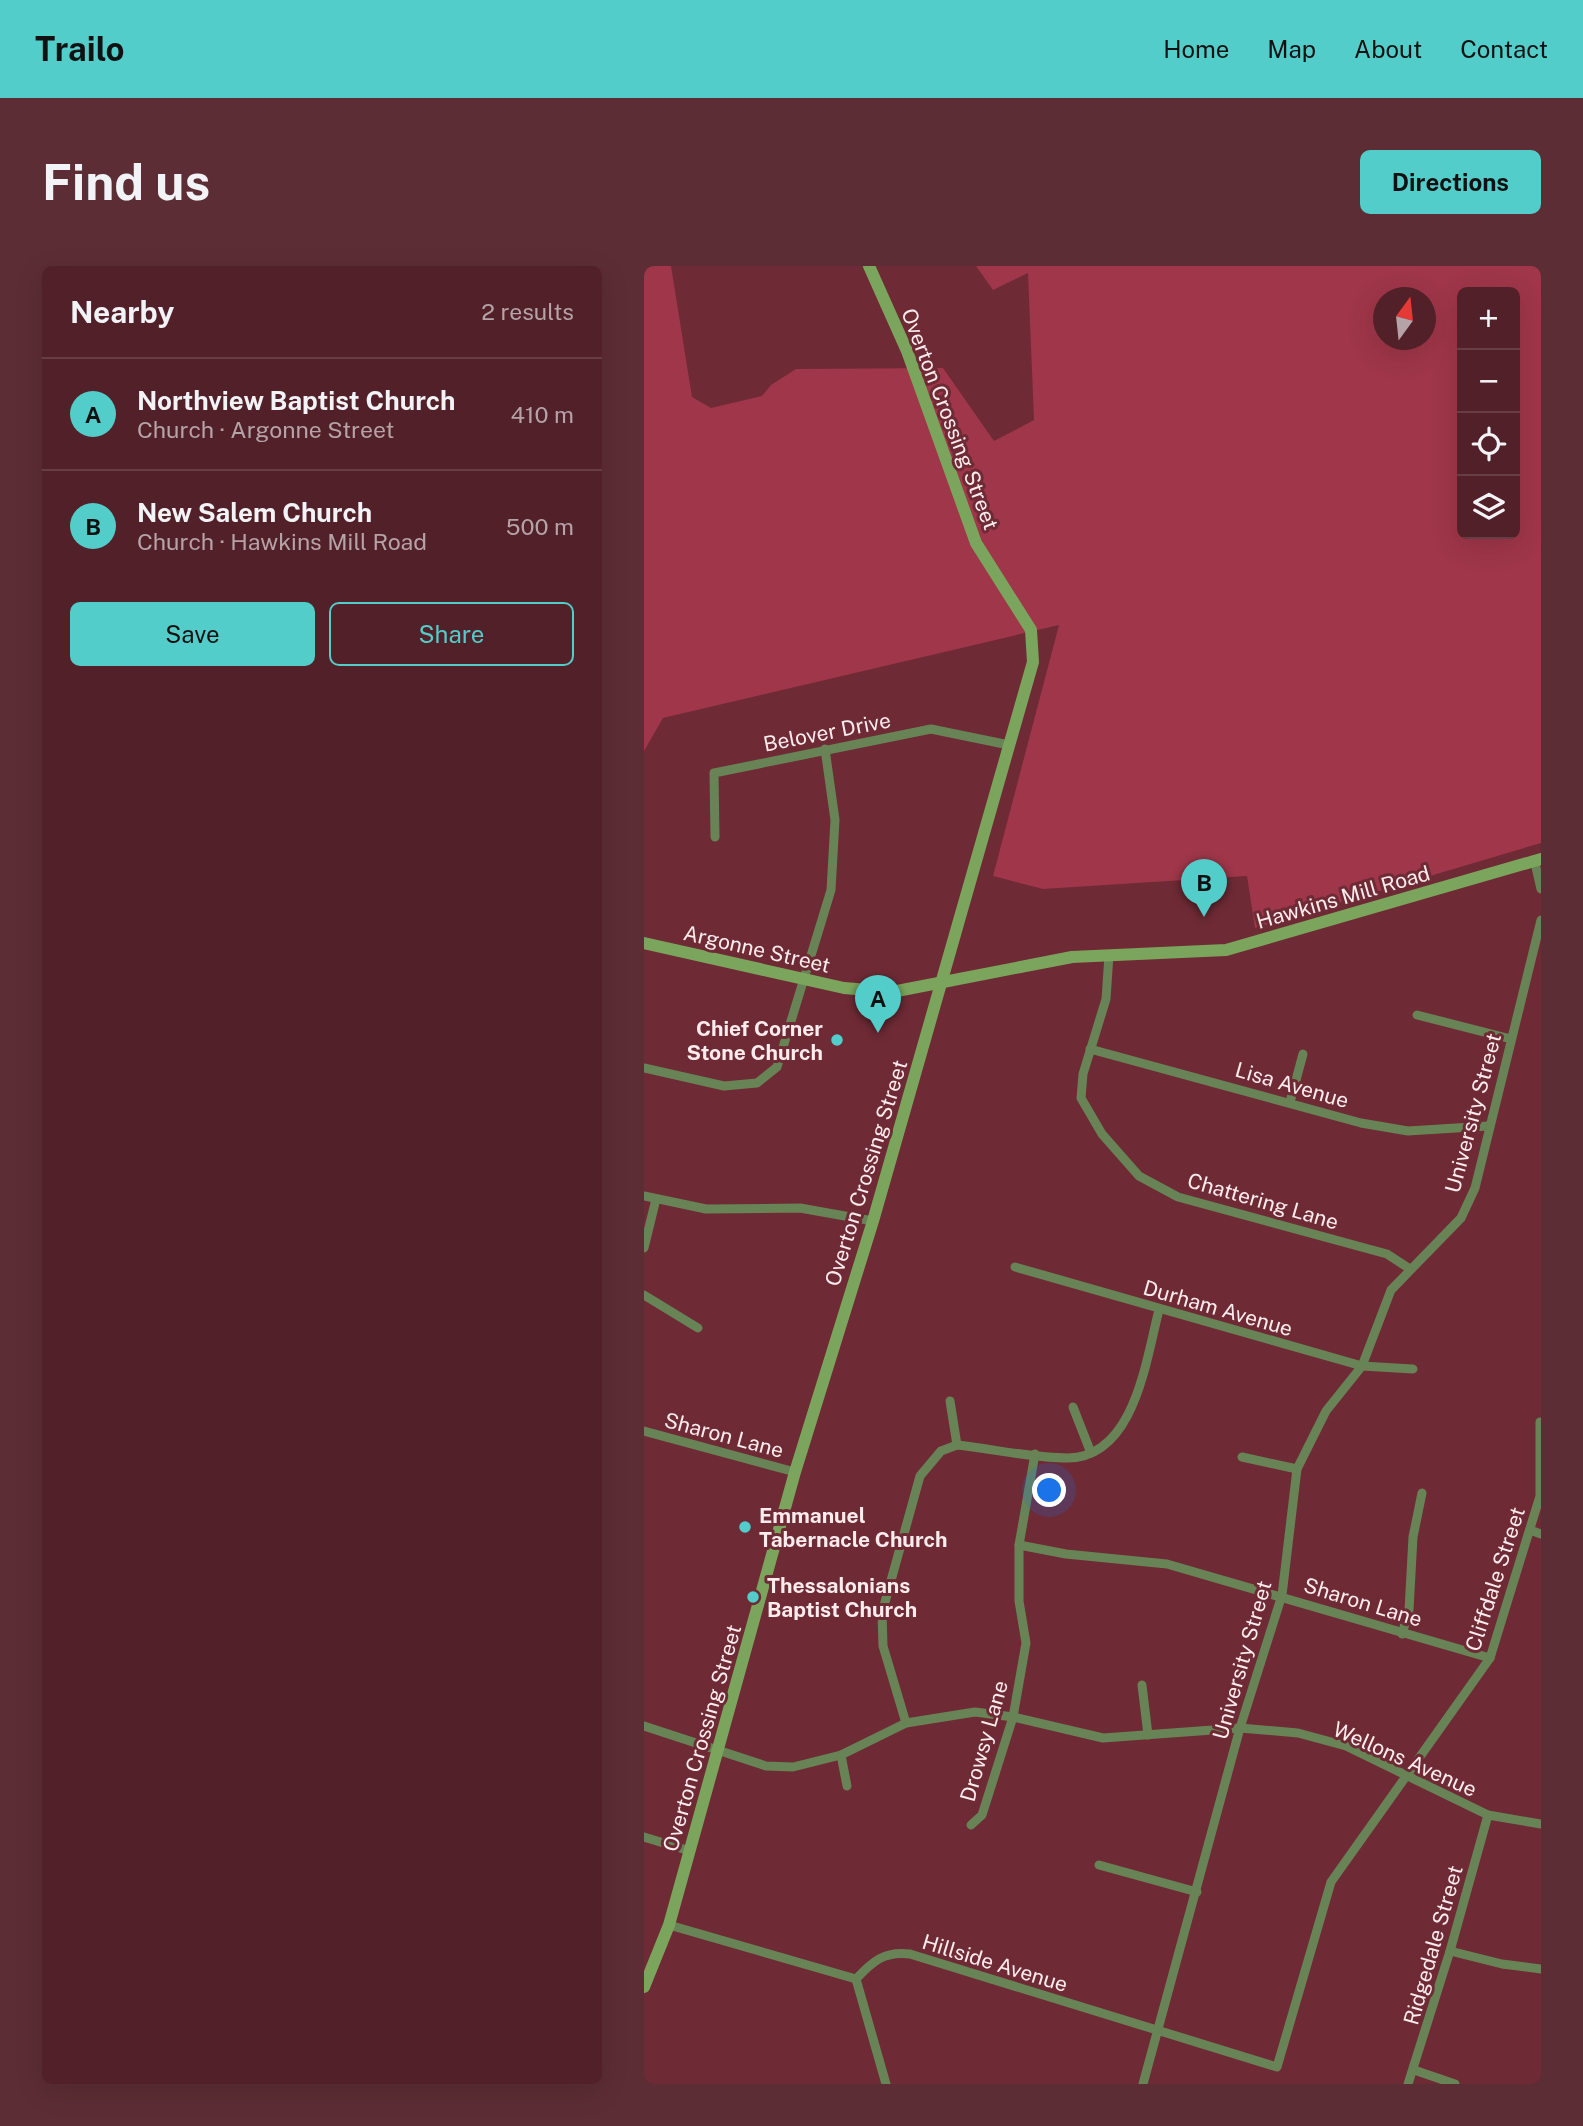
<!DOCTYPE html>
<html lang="en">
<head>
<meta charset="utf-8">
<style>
	:root { --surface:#522028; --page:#5c2d34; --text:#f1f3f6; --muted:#b5a3a8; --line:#683e45; --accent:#53cdca }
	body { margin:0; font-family:"Public Sans",sans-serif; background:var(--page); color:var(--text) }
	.controls { position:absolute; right:21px; top:21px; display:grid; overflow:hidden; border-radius:10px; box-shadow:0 7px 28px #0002 }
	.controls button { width:63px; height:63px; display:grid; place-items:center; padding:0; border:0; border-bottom:2px solid var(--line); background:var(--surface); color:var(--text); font:35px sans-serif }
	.compass { position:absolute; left:729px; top:21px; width:63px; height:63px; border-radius:50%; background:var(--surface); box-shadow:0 7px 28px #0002; rotate:15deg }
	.you { position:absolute; left:406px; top:1225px; width:24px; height:24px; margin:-18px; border:5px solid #fff; border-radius:50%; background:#1a73e8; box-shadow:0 0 0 10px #1a73e833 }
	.badge { display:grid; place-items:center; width:46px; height:46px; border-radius:50%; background:var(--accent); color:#111; font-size:23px; font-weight:700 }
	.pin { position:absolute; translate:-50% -58px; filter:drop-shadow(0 2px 4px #0008) }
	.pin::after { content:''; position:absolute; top:37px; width:24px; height:21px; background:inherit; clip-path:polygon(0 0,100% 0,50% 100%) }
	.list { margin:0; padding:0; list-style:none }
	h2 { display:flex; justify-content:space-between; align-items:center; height:91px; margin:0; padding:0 28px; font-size:30px }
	h2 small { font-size:23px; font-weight:400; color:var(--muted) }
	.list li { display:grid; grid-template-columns:46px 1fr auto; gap:21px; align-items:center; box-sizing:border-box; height:112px; padding:0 28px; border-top:2px solid var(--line) }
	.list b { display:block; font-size:26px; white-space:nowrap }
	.list p { margin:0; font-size:23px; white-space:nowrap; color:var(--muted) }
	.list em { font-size:23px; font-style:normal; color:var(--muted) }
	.actions { display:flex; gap:14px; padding:21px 28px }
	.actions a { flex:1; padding:16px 0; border:2px solid var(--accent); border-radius:10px; text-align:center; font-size:24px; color:var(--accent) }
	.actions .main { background:var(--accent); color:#111 }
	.icon { flex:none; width:38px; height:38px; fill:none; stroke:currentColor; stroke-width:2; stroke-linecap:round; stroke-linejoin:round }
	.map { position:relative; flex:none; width:897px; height:1818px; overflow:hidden; border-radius:10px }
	header { display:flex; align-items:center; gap:42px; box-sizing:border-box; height:98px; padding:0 35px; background:var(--accent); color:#111 }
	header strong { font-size:33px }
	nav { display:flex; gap:38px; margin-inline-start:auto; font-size:24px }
	.intro { display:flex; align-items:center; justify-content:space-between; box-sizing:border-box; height:168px; padding:0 42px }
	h1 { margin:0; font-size:49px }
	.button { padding:18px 32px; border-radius:10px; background:var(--accent); color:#111; font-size:24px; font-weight:700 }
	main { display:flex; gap:42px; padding:0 42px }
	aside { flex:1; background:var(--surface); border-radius:10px; box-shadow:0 7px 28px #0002 }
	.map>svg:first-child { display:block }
	.green { fill:#9f3649; fill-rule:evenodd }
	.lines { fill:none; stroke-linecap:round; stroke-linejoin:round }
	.street { stroke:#688355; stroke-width:9 }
	.secondary { stroke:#7ba55c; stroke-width:12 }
	.poi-dot { fill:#53cdca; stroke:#6e2a35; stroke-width:2.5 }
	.labels { text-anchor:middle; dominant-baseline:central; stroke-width:6; stroke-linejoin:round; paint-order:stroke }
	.street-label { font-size:21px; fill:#fdeced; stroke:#6e2a35 }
	.poi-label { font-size:21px; font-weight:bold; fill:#fdeced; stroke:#6e2a35; text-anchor:start }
</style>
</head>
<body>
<header>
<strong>Trailo</strong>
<nav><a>Home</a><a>Map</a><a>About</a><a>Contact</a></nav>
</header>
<div class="intro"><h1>Find us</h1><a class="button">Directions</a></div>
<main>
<aside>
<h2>Nearby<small>2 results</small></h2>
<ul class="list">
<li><span class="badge">A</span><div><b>Northview Baptist Church</b><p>Church · Argonne Street</p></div><em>410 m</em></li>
<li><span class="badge">B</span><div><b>New Salem Church</b><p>Church · Hawkins Mill Road</p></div><em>500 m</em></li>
</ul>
<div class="actions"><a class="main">Save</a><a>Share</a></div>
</aside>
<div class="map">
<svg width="897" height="1818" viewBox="0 0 897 1818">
	<rect width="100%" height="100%" fill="#6e2a35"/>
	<!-- green -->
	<path class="green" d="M0 0H27L48 131 67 142 118 130 127 119 152 103 299 102 350 175 390 154 384 7 349 24 332 0H897V577L611 662 603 610 399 623 349 610 415 359 19 452 0 485ZM818 26H871V268H818ZM740 32H782V74H740Z"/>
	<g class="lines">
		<!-- street -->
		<g class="street">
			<path d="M71 571 70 507 287 463 365 479"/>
			<path d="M891 597 897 623"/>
			<path d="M465 689 462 733 439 808 437 832 458 868 495 910 534 931 743 988 766 1003"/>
			<path d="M773 749 867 773"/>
			<path d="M446 783 717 857 764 865 844 860"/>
			<path d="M0 802 80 820 113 817 133 801 187 624 191 554 181 483"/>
			<path d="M646 836 659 788"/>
			<path d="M0 930 62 943 156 942 229 955"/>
			<path d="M0 982 12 933"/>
			<path d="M371 1001 718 1100 769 1103"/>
			<path d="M0 1029 54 1062"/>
			<path d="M306 1135 313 1179"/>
			<path d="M429 1141 447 1187"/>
			<path d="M0 1165 151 1206"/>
			<path d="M598 1191 653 1203"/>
			<path d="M886 1264 897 1268"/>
			<path d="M375 1279 422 1288 523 1298 846 1392"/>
			<path d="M758 1368 765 1344 769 1271 778 1227"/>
			<path d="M498 1419 504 1469"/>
			<path d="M262 1457 239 1380 238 1347 276 1210 297 1185 313 1179C349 1183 388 1192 424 1192 491 1191 502 1093 515 1044"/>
			<path d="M0 1460 122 1500 149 1501 197 1489 262 1457 331 1446 369 1451 459 1472 596 1462 654 1467 702 1480 844 1549 897 1558"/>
			<path d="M197 1489 203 1520"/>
			<path d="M327 1559 338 1549 369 1451 382 1377 375 1335V1279L391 1188"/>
			<path d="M0 1571 46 1585"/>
			<path d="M455 1599 553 1626"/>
			<path d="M25 1659 212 1713C229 1695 240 1685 266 1688L633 1801 687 1616 846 1392 896 1230V1156"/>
			<path d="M806 1685 858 1698 897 1703"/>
			<path d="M212 1713 242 1818"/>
			<path d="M770 1804 811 1818"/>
			<path d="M499 1818 596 1462 638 1329 653 1203 682 1145 718 1100 747 1024 817 952 831 922 897 654"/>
			<path d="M764 1818 806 1685 844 1549"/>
		</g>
		<!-- secondary -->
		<g class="secondary">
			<path d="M0 677 200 722 248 726 428 691 582 684 897 593"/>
			<path d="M0 1721 25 1659 151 1206 229 955 389 396 387 364 332 277 263 85 225 0"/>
		</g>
	</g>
	<!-- markers -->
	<g class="poi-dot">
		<circle cx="193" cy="774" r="7"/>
		<circle cx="101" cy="1261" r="7"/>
		<circle cx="109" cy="1331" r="7"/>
	</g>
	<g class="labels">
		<!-- street labels -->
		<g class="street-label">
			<text transform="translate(306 153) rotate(69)">Overton Crossing Street</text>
			<text transform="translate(183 466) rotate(-11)">Belover Drive</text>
			<text transform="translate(699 631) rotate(-16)">Hawkins Mill Road</text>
			<text transform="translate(113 683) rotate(13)">Argonne Street</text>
			<text transform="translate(648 819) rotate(16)">Lisa Avenue</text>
			<text transform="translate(829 847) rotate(-75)">University Street</text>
			<text transform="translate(222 907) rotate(-73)">Overton Crossing Street</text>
			<text transform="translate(619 935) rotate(16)">Chattering Lane</text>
			<text transform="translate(574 1042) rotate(16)">Durham Avenue</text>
			<text transform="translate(80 1169) rotate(15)">Sharon Lane</text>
			<text transform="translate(851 1313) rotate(-72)">Cliffdale Street</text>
			<text transform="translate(719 1336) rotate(17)">Sharon Lane</text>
			<text transform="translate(598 1394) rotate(-74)">University Street</text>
			<text transform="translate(58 1472) rotate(-74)">Overton Crossing Street</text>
			<text transform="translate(340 1475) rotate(-74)">Drowsy Lane</text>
			<text transform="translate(761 1493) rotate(24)">Wellons Avenue</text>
			<text transform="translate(789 1679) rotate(-74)">Ridgedale Street</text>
			<text transform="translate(351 1697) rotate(17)">Hillside Avenue</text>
		</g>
		<!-- poi labels -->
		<g class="poi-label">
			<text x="179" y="762" text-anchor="end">Chief Corner<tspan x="179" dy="24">Stone Church</tspan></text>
			<text x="115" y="1249">Emmanuel<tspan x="115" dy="24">Tabernacle Church</tspan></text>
			<text x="123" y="1319">Thessalonians<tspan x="123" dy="24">Baptist Church</tspan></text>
		</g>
	</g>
</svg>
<div class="controls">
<button>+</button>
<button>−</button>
<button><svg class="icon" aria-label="locate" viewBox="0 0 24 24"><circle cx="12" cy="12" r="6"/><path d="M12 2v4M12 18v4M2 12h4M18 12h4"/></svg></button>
<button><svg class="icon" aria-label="layers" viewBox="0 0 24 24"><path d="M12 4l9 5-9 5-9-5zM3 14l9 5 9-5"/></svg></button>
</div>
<svg class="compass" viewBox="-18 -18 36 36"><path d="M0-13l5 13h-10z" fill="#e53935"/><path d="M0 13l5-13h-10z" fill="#b5a3a8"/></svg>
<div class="you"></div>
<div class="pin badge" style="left:234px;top:767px">A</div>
<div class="pin badge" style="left:560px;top:651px">B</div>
</div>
</main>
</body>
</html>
